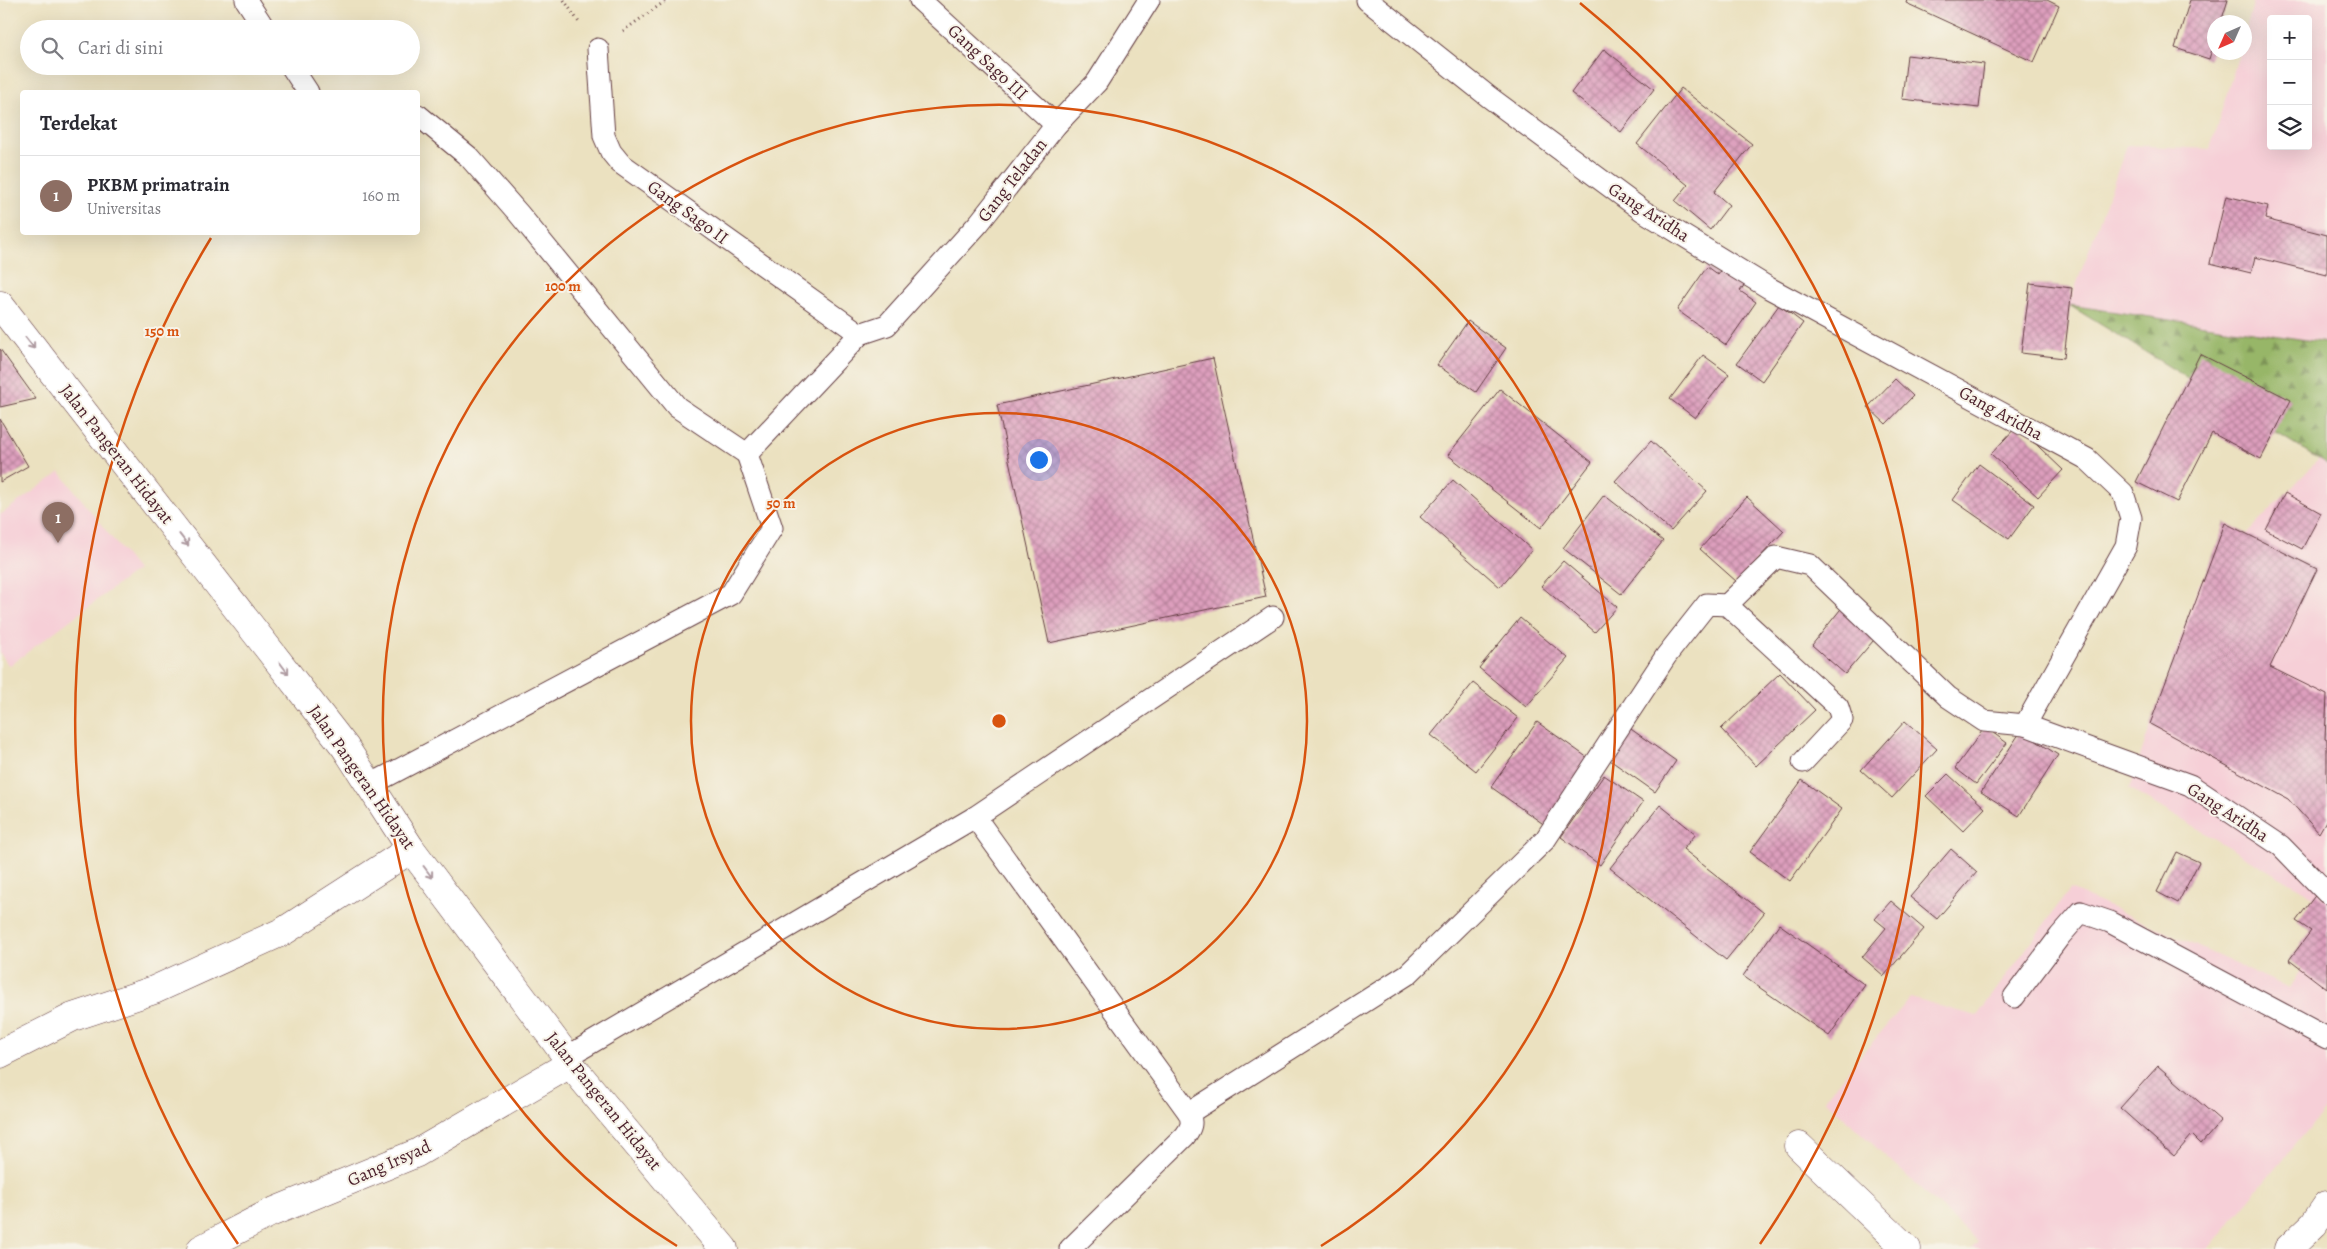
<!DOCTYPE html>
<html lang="id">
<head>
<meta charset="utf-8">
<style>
	:root { --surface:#fff; --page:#f2f2f3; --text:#2b2b33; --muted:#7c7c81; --line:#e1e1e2; --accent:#d93025 }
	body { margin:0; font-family:Alegreya,serif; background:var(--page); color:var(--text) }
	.controls { position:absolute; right:15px; top:15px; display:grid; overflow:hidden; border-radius:5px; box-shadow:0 5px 20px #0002 }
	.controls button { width:45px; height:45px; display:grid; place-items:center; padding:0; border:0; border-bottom:1px solid var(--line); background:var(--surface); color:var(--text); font:25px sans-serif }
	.compass { position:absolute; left:2207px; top:15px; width:45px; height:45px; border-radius:50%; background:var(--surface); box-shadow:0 5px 20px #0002; rotate:225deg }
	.you { position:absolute; left:1038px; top:459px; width:18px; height:18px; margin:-12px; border:4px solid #fff; border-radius:50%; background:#1a73e8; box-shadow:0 0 0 8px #1a73e833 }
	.badge { display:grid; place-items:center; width:32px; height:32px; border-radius:50%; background:var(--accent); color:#fff; font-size:16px; font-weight:700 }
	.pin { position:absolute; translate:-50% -41px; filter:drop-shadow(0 1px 2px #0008) }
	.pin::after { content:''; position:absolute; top:26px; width:18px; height:15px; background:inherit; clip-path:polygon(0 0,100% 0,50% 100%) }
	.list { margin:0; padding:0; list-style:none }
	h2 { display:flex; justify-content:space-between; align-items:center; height:65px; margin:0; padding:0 20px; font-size:21px }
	h2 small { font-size:16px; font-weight:400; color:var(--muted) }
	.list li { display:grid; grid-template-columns:32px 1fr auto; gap:15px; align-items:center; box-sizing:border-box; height:80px; padding:0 20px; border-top:1px solid var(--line) }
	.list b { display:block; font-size:19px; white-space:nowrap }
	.list p { margin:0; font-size:16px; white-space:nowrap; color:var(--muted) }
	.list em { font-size:16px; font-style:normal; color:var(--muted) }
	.icon { flex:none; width:28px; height:28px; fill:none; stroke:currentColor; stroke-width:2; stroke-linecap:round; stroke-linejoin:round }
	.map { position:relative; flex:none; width:2327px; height:1249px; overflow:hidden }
	.search { position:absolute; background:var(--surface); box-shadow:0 5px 20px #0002; left:20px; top:20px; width:400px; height:55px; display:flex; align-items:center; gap:12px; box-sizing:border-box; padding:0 18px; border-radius:28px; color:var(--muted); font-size:19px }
	.panel { position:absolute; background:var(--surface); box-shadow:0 5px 20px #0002; left:20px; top:90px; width:400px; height:145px; border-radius:5px }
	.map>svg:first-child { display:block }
	.built { fill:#f6cfd7; fill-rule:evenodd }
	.forest { fill:url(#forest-firs); stroke:#706a4a }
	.building { fill:url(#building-cross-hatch) }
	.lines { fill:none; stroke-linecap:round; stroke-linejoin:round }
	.service-casing { stroke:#623c41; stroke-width:23 }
	.minor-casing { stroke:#623c41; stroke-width:29 }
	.secondary-casing { stroke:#623c41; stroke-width:29 }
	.primary-casing { stroke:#623c41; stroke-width:29 }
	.path { stroke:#623c41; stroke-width:3; stroke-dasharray:1 4; stroke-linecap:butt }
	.service { stroke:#fff; stroke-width:21 }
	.minor { stroke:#fff; stroke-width:28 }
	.secondary { stroke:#fff; stroke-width:28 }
	.primary { stroke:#fff; stroke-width:28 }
	.oneway { stroke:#ae9aa0 }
	.ring { fill:none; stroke:#d8530f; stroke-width:2.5 }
	.labels { text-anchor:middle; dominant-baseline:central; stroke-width:4; stroke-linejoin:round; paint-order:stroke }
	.street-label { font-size:18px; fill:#4a1f2b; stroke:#f7f3e8 }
	.centre { fill:#d8530f; stroke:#f7f3e8; stroke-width:2.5 }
	.ring-label { font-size:15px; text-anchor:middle; font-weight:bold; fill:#d8530f; stroke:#f7f3e8; stroke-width:4; stroke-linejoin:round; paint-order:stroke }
</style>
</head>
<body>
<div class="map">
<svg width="2327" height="1249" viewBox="0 0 2327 1249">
	<defs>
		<pattern id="forest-firs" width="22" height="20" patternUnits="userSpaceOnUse" patternTransform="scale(1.25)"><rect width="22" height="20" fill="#97b668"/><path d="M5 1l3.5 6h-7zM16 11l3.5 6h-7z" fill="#7d9356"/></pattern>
		<pattern id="building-cross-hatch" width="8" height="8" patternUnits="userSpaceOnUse" patternTransform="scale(1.25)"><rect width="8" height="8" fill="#dd9fbd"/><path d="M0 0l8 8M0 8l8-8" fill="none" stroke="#b5819a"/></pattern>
	</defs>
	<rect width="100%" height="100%" fill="#f7f3e8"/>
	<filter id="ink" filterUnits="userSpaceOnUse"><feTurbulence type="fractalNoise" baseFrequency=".02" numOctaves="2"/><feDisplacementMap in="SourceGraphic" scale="10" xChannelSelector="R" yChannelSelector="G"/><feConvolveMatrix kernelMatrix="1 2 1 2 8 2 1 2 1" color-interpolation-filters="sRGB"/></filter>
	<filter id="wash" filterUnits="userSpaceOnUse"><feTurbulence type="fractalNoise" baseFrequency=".0096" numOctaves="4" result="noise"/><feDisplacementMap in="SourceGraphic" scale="20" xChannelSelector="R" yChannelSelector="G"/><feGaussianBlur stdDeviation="1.12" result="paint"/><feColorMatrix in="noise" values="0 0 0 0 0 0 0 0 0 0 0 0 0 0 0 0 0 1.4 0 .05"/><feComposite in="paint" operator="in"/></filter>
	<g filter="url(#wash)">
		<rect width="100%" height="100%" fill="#ebe1c0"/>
		<!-- built -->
		<g class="built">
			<path d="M2254 0H2327V343L2069 305 2127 145 2210 149 2239 53 2244 52 2245 32ZM2271 19H2308V146H2271Z"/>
			<path d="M2319 459 2327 464V905L2129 789 2199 584Z"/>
			<path d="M60 472 137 570 9 666 0 653V515Z"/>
			<path d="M2070 889 2289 988 2327 927V1107L2208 1249H1971L1978 1242 1824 1099 1910 998 1977 1016Z"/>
		</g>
		<!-- forest -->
		<path class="forest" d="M2069 305 2327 343V464L2319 459Z"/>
		<g id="blocks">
			<!-- building -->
			<g class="building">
				<path d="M1907 0H2047L2059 6 2034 62 1906 3Z"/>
				<path d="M2190 0H2228L2221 22H2214V43L2209 59 2175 48Z"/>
				<path d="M1604 49 1654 89 1621 132 1571 93Z"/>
				<path d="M1907 55 1984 64 1979 108 1902 99Z"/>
				<path d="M1681 88 1752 144 1714 192 1729 205 1710 230 1675 201 1688 185 1637 144Z"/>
				<path d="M2226 196 2268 206 2265 219 2327 235V275L2255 257 2251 273 2210 263Z"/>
				<path d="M1707 267 1718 275 1723 268 1745 284 1740 291 1756 302 1726 345 1677 310Z"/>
				<path d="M2030 283 2072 288 2064 358 2021 353Z"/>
				<path d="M1779 305 1803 323 1762 381 1737 363Z"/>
				<path d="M1468 321 1506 348 1476 392 1437 365Z"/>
				<path d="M0 349 36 399 0 407Z"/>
				<path d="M2200 354 2291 400 2261 459 2212 433 2177 502 2136 482Z"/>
				<path d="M1703 355 1729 374 1695 418 1670 399Z"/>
				<path d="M1213 358 1266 597 1049 643 997 405Z"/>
				<path d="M1895 379 1913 396 1886 424 1868 407Z"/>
				<path d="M1500 389 1592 462 1541 528 1448 455Z"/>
				<path d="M0 419 28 466 0 482Z"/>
				<path d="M2017 426 2063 470 2038 497 1991 454Z"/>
				<path d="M1651 441 1707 491 1671 531 1615 481Z"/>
				<path d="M1979 464 2034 505 2009 539 1953 500Z"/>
				<path d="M1453 480 1532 550 1500 587 1420 517Z"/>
				<path d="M2285 493 2321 513 2302 549 2266 530Z"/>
				<path d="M1604 495 1663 541 1621 594 1563 548Z"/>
				<path d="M1747 497 1784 531 1737 582 1700 549Z"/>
				<path d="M2225 523 2317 569 2270 667 2327 695 2325 739 2327 740V819L2319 833 2288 799 2150 724Z"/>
				<path d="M1563 561 1617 607 1595 632 1541 586Z"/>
				<path d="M1844 605 1879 634 1845 674 1812 645Z"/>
				<path d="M1520 618 1568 658 1526 707 1479 668Z"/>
				<path d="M1780 673 1815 710 1756 766 1721 729Z"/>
				<path d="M1473 683 1518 718 1476 771 1431 735Z"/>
				<path d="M1905 721 1937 749 1892 798 1861 770Z"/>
				<path d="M1537 722 1595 763 1549 828 1491 787Z"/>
				<path d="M1628 727 1676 761 1655 792 1607 758Z"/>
				<path d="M1985 727 2007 743 1976 784 1955 768Z"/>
				<path d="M2021 731 2058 755 2019 816 1981 792Z"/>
				<path d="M1948 774 1985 808 1963 831 1926 796Z"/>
				<path d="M1604 775 1643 802 1600 865 1561 837Z"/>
				<path d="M1802 780 1842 809 1790 881 1750 852Z"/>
				<path d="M1660 805 1696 834 1683 849 1764 913 1726 960 1610 868Z"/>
				<path d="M1951 849 1977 872 1937 919 1910 897Z"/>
				<path d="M2177 852 2199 862 2178 903 2157 892Z"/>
				<path d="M2317 893 2327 901V989L2289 960 2311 931 2296 921Z"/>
				<path d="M1891 901 1924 929 1884 976 1862 957 1886 928 1875 919Z"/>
				<path d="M1779 924 1865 985 1829 1036 1743 976Z"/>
				<path d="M2158 1066 2221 1121 2201 1144 2192 1135 2174 1156 2120 1108Z"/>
			</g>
		</g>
	</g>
	<g filter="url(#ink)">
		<use href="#blocks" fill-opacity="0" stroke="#623c41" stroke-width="1"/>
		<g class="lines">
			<!-- service casing -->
			<g class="service-casing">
				<g id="service">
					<path d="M246 0 265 29"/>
					<path d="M920 0 1056 125"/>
					<path d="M1367 0 1489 97 1643 211 1769 288 2087 459 2123 493 2131 518 2126 546 2025 725 2190 785 2281 846 2327 893"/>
					<path d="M598 49 604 136 611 152 620 163 860 334 887 325 979 223 1056 125 1097 82 1149 0"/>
					<path d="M291 66 308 92"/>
					<path d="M418 115 469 157 519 214 677 407 747 454"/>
					<path d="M1727 605 1776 557 1810 565 1948 697 1984 721 2025 725"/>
					<path d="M370 785 731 594 772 528 747 454 860 334"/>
					<path d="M975 817 1189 1113C1193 1123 1191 1128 1185 1136L1070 1249"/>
					<path d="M2014 997 2060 936 2081 912 2110 922 2327 1038"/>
					<path d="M567 1057 975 817 1273 617"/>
					<path d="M1189 1113 1408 974 1545 840 1666 656 1707 604 1727 605 1838 707 1842 720 1803 762"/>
				</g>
			</g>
			<!-- minor casing -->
			<g class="minor-casing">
				<g id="minor">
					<path d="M0 1054 73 1017 154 990 284 931 411 849"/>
					<path d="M1799 1146 1907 1249"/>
					<path d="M201 1249 270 1213 417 1153 570 1064"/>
				</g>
			</g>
			<!-- secondary casing -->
			<g class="secondary-casing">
				<path id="secondary" d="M0 305 345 747 411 849 567 1057 570 1064 724 1249"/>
			</g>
			<!-- primary casing -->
			<g class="primary-casing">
				<path id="primary" d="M2288 1249 2314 1224 2327 1205"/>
			</g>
			<!-- path -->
			<g class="path">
				<path d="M564 0 580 24"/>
				<path d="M623 31 667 0"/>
			</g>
			<!-- service -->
			<use href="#service" class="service"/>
			<!-- minor -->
			<use href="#minor" class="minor"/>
			<!-- secondary -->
			<use href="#secondary" class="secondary"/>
			<!-- primary -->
			<use href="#primary" class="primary"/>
		</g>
		<!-- one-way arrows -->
		<defs><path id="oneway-shaft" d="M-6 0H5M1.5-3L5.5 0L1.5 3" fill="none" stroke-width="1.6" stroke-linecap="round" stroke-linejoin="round" transform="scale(1.25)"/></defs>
		<g class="oneway">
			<use href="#oneway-shaft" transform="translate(30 343) rotate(52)"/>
			<use href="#oneway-shaft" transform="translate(184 540) rotate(52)"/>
			<use href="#oneway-shaft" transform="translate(284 668) rotate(53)"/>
			<use href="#oneway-shaft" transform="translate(428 872) rotate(53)"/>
		</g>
	</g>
	<!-- distance rings -->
	<g class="ring">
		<circle cx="999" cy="721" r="308"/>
		<path d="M677 1246A616 616 0 1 1 1321 1246"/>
		<path d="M238 1244A924 924 0 0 1 211 238M1580 3A924 924 0 0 1 1760 1244"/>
	</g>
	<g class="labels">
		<!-- street labels -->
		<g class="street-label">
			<text transform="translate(988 62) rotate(43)">Gang Sago III</text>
			<text transform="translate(1012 180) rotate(-52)">Gang Teladan</text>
			<text transform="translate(688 212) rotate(36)">Gang Sago II</text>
			<text transform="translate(1649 212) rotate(33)">Gang Aridha</text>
			<text transform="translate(2001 413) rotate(29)">Gang Aridha</text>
			<text transform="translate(117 454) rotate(52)">Jalan Pangeran Hidayat</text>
			<text transform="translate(362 777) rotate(55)">Jalan Pangeran Hidayat</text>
			<text transform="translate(2228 812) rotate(33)">Gang Aridha</text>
			<text transform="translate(604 1101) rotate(51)">Jalan Pangeran Hidayat</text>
			<text transform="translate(389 1163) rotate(-24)">Gang Irsyad</text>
		</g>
	</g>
	<circle cx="999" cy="721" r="8" class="centre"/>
	<g class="ring-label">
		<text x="563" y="291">100 m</text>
		<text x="162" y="336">150 m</text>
		<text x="781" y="508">50 m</text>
	</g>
</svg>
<div class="controls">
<button>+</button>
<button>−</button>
<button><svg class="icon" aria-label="layers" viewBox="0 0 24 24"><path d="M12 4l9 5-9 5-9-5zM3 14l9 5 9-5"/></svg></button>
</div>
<svg class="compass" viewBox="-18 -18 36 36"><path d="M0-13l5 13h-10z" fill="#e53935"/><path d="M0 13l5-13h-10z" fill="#7c7c81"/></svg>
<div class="you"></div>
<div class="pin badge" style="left:58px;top:543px;background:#8d6e63">1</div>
<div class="search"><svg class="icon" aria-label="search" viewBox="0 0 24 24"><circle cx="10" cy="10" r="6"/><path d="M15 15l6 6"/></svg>Cari di sini</div>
<section class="panel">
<h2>Terdekat<small></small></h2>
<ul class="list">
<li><span class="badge" style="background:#8d6e63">1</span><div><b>PKBM primatrain</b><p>Universitas</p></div><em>160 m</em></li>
</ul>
</section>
</div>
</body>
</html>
